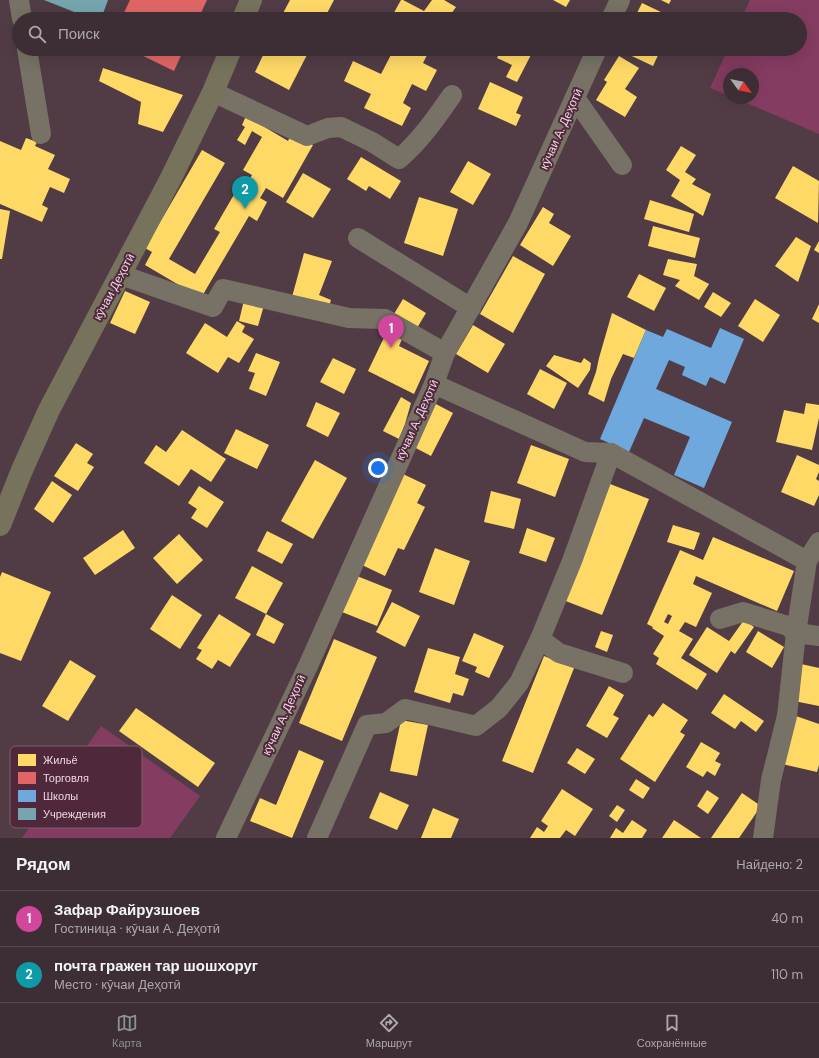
<!DOCTYPE html>
<html lang="ru">
<head>
<meta charset="utf-8">
<style>
	:root { --surface:#3d2d34; --page:#483940; --text:#f1f3f6; --muted:#ada8ac; --line:#56494f; --accent:#8c9099 }
	body { margin:0; font-family:"DM Sans",sans-serif; background:var(--page); color:var(--text) }
	.compass { position:absolute; left:723px; top:68px; width:36px; height:36px; border-radius:50%; background:var(--surface); box-shadow:0 4px 16px #0002; rotate:123deg }
	.you { position:absolute; left:378px; top:468px; width:14px; height:14px; margin:-10px; border:3px solid #fff; border-radius:50%; background:#1a73e8; box-shadow:0 0 0 6px #1a73e833 }
	.badge { display:grid; place-items:center; width:26px; height:26px; border-radius:50%; background:var(--accent); color:#fff; font-size:13px; font-weight:700 }
	.pin { position:absolute; translate:-50% -33px; filter:drop-shadow(0 1px 2px #0008) }
	.pin::after { content:''; position:absolute; top:21px; width:14px; height:12px; background:inherit; clip-path:polygon(0 0,100% 0,50% 100%) }
	.list { margin:0; padding:0; list-style:none }
	h2 { display:flex; justify-content:space-between; align-items:center; height:52px; margin:0; padding:0 16px; font-size:17px }
	h2 small { font-size:13px; font-weight:400; color:var(--muted) }
	.list li { display:grid; grid-template-columns:26px 1fr auto; gap:12px; align-items:center; box-sizing:border-box; height:56px; padding:0 16px; border-top:1px solid var(--line) }
	.list b { display:block; font-size:15px; white-space:nowrap }
	.list p { margin:0; font-size:13px; white-space:nowrap; color:var(--muted) }
	.list em { font-size:13px; font-style:normal; color:var(--muted) }
	.icon { flex:none; width:22px; height:22px; fill:none; stroke:currentColor; stroke-width:2; stroke-linecap:round; stroke-linejoin:round }
	.map { position:relative; flex:none; width:819px; height:838px; overflow:hidden }
	.search { position:absolute; background:var(--surface); box-shadow:0 4px 16px #0002; left:12px; right:12px; top:12px; height:44px; display:flex; align-items:center; gap:10px; box-sizing:border-box; padding:0 14px; border-radius:22px; color:var(--muted); font-size:15px }
	.sheet { height:164px; background:var(--surface) }
	nav { display:flex; justify-content:space-around; align-items:center; box-sizing:border-box; height:56px; border-top:1px solid var(--line); background:var(--surface); font-size:11px; color:var(--muted) }
	nav a { display:grid; justify-items:center; gap:2px }
	nav .on { color:var(--accent) }
	.map>svg:first-child { display:block }
	.green { fill:#853c61 }
	.homes { fill:#ffd966; fill-rule:evenodd }
	.shops { fill:#e06666 }
	.schools { fill:#6fa8dc }
	.public { fill:#76a5af }
	.lines { fill:none; stroke-linecap:round; stroke-linejoin:round }
	.minor { stroke:#777265; stroke-width:20 }
	.major { stroke:#77725c; stroke-width:22 }
	.labels { text-anchor:middle; dominant-baseline:central; stroke-width:4; stroke-linejoin:round; paint-order:stroke }
	.street-label { font-size:12px; fill:#eed5df; stroke:#4f293b }
	.key { fill:#4f293b; stroke:#7f5d6c; stroke-width:1 }
	.key-label { font-size:11px; fill:#eed5df }
</style>
</head>
<body>
<div class="map">
<svg width="819" height="838" viewBox="0 0 819 838">
	<rect width="100%" height="100%" fill="#513c46"/>
	<!-- green -->
	<g class="green">
		<path d="M750 0H819V134L735 98H753V74H729V96L710 88 728 49H800V19H741Z"/>
		<path d="M101 726 200 796 170 838H22Z"/>
	</g>
	<!-- homes -->
	<g class="homes">
		<path d="M290 0H334L324 19H280Z"/>
		<path d="M401 0H403L424 11 432 0H444L456 7 449 17 451 19H393L391 18Z"/>
		<path d="M553 0H570L566 7Z"/>
		<path d="M661 0H671L669 4Z"/>
		<path d="M642 3 663 13 660 19H634Z"/>
		<path d="M266 49H310L289 90 255 72Z"/>
		<path d="M394 49H430L423 63 437 70 426 91 412 84 403 103 411 108 402 126 364 108 371 94 344 81 353 61 381 74Z"/>
		<path d="M499 49H534L517 82 506 77 512 65 497 58 501 50Z"/>
		<path d="M620 49H661L653 66 619 50Z"/>
		<path d="M619 56 639 68 625 89 637 97 625 117 596 100 607 82 604 80Z"/>
		<path d="M103 68 183 95 163 132 138 124 141 102 99 81Z"/>
		<path d="M490 82 523 97 516 113 521 115 516 126 478 109Z"/>
		<path d="M246 116 288 141 292 133 313 145 283 198 266 188 260 198 267 202 257 221 249 216 201 298 145 265 152 252 145 248 202 150 225 163 169 259 195 274 220 232 214 229 239 186 244 189 252 175 243 170 262 137 252 131 245 145 237 140 245 127 242 125Z"/>
		<path d="M26 138 37 142 35 146 55 155 48 169 70 179 64 193 50 187 42 205 48 208 42 222 0 204V141L21 150Z"/>
		<path d="M681 146 696 155 685 172 696 179 692 184 711 194 703 216 671 196 680 180 666 170Z"/>
		<path d="M361 157 401 181 390 199 369 186 366 191 347 179Z"/>
		<path d="M468 161 491 174 473 205 450 192Z"/>
		<path d="M793 166 819 181 818 223 775 198Z"/>
		<path d="M303 173 331 189 313 218 286 202Z"/>
		<path d="M419 197 458 209 443 256 404 243Z"/>
		<path d="M650 200 694 214 689 232 644 219Z"/>
		<path d="M543 207 554 214 549 223 571 236 553 266 520 245Z"/>
		<path d="M0 209 10 211 2 259H0Z"/>
		<path d="M653 226 700 238 695 258 648 246Z"/>
		<path d="M796 237 811 246 798 282 775 266Z"/>
		<path d="M819 241V253L814 250Z"/>
		<path d="M304 253 332 261 319 295 331 300 327 313 292 297Z"/>
		<path d="M513 256 545 274 513 333 480 314Z"/>
		<path d="M668 259 697 264 694 276 709 284 699 300 675 286 680 280 663 275Z"/>
		<path d="M639 274 666 288 654 311 627 297Z"/>
		<path d="M125 291 150 302 135 334 110 323Z"/>
		<path d="M713 292 731 303 721 317 704 307Z"/>
		<path d="M245 296 265 302 258 326 239 321Z"/>
		<path d="M403 299 426 313 417 328 394 314Z"/>
		<path d="M755 299 780 315 763 342 738 326Z"/>
		<path d="M819 304V323L812 319Z"/>
		<path d="M612 313 646 330 634 358 623 354 611 379 604 402 588 394 596 372 599 358Z"/>
		<path d="M237 321 245 326 242 332 254 339 239 363 228 357 218 373 186 353 205 323 227 337Z"/>
		<path d="M390 325 405 332 399 346 429 361 414 394 368 371Z"/>
		<path d="M473 325 505 344 488 373 456 354Z"/>
		<path d="M256 353 280 362 266 396 249 389 255 373 248 371Z"/>
		<path d="M554 355 581 363 584 358 591 363 590 370 578 388 546 366Z"/>
		<path d="M333 358 356 369 344 394 320 382Z"/>
		<path d="M540 369 567 383 554 409 527 394Z"/>
		<path d="M401 397 411 403 405 424 399 439 383 431Z"/>
		<path d="M316 402 340 413 328 437 306 426Z"/>
		<path d="M432 402 453 413 431 456 410 445Z"/>
		<path d="M806 403 819 405V418L812 450 776 442 784 410 804 414Z"/>
		<path d="M236 429 269 445 257 469 224 453Z"/>
		<path d="M182 430 226 459 211 482 191 469 179 486 144 463 156 445 166 452Z"/>
		<path d="M76 443 93 454 87 463 94 467 78 491 54 476Z"/>
		<path d="M531 445 569 459 555 497 517 483Z"/>
		<path d="M797 455 819 465V472L816 479 819 481V495L814 506 781 492Z"/>
		<path d="M315 460 347 478 313 539 281 521Z"/>
		<path d="M403 474 426 485 417 503 425 507 404 550 398 548 385 576 360 564Z"/>
		<path d="M52 481 72 495 53 523 34 509Z"/>
		<path d="M610 484 649 499 602 615 563 600Z"/>
		<path d="M199 486 224 502 207 528 191 518 197 509 188 503Z"/>
		<path d="M491 491 521 499 514 529 484 522Z"/>
		<path d="M673 525 700 533 694 550 667 542Z"/>
		<path d="M527 528 555 538 546 562 519 553Z"/>
		<path d="M123 530 135 548 95 575 83 558Z"/>
		<path d="M267 531 293 544 282 564 257 551Z"/>
		<path d="M179 534 203 560 177 584 153 558Z"/>
		<path d="M713 537 794 571 777 611 696 576 693 584 712 593 696 627 685 622 679 631 693 639 681 658 707 674 697 690 656 664 659 658 653 654 664 636 652 628 653 627 647 624 680 550 703 560ZM668 614 672 616 668 624 664 622Z"/>
		<path d="M435 548 470 561 454 605 419 592Z"/>
		<path d="M252 566 283 583 266 614 235 598Z"/>
		<path d="M2 572 51 592 21 661 0 653V577Z"/>
		<path d="M357 576 392 590 377 626 342 612Z"/>
		<path d="M172 595 202 615 180 649 150 629Z"/>
		<path d="M392 602 420 616 405 647 376 632Z"/>
		<path d="M219 614 251 634 230 667 218 660 212 669 196 659 202 650 197 648Z"/>
		<path d="M266 614 284 624 274 644 256 635Z"/>
		<path d="M744 620 754 627 735 654 731 651 717 673 689 655 707 627 729 641Z"/>
		<path d="M601 631 613 635 607 652 595 647Z"/>
		<path d="M758 631 784 647 772 668 746 652Z"/>
		<path d="M474 633 504 646 489 678 475 672 477 667 462 661Z"/>
		<path d="M334 639 377 657 342 741 299 723Z"/>
		<path d="M428 648 460 657 455 674 469 679 463 696 453 693 450 703 414 692Z"/>
		<path d="M544 656 574 668 533 773 502 761Z"/>
		<path d="M70 660 96 676 68 721 42 706Z"/>
		<path d="M801 664 819 668V706L794 701Z"/>
		<path d="M609 686 624 695 613 715 619 718 607 738 586 726Z"/>
		<path d="M724 694 764 721 756 732 741 721 735 729 711 713Z"/>
		<path d="M663 703 688 720 680 732 685 735 655 782 620 759 649 714 653 717Z"/>
		<path d="M136 708 215 763 198 787 119 731Z"/>
		<path d="M793 715 819 724V765L817 772 782 764Z"/>
		<path d="M401 720 428 725 417 776 390 771Z"/>
		<path d="M701 742 720 753 715 761 721 764 715 776 707 771 703 777 686 767Z"/>
		<path d="M577 748 595 759 585 774 567 763Z"/>
		<path d="M299 750 324 761 292 838 250 821 260 798 276 805Z"/>
		<path d="M636 779 650 788 643 799 629 790Z"/>
		<path d="M562 789 593 809 575 836 566 830 560 838H530L537 827 544 832 548 826 541 821Z"/>
		<path d="M707 790 719 798 708 814 697 806Z"/>
		<path d="M380 792 409 805 397 830 369 818Z"/>
		<path d="M742 793 761 806 739 838H711Z"/>
		<path d="M617 805 625 810 617 822 609 816Z"/>
		<path d="M433 808 459 819 451 838H421Z"/>
		<path d="M632 820 647 830 642 838H610L616 828 623 833Z"/>
		<path d="M674 820 701 838H662Z"/>
	</g>
	<!-- shops -->
	<g class="shops">
		<path d="M130 0H207L198 19H121Z"/>
		<path d="M129 49H184L174 71Z"/>
	</g>
	<!-- schools -->
	<path class="schools" d="M720 328 744 339 725 384 710 377 706 386 682 375 685 367 669 360 656 389 732 422 704 488 674 475 690 437 644 418 629 452 600 439 646 330 663 337 667 329 711 348Z"/>
	<!-- public -->
	<path class="public" d="M44 0H108L101 19H92Z"/>
	<g class="lines">
		<!-- minor -->
		<g class="minor">
			<path d="M19 0 22 19"/>
			<path d="M611 19 620 0"/>
			<path d="M27 49 41 134"/>
			<path d="M213 92 307 136 328 128 341 127 372 142 399 159C421 140 436 118 452 95"/>
			<path d="M575 98 622 165"/>
			<path d="M358 238 471 308"/>
			<path d="M121 275 213 307 223 289 349 318 385 319 445 353"/>
			<path d="M434 384 585 452 611 453 807 561"/>
			<path d="M720 619 743 612 788 626 796 633 819 636"/>
			<path d="M540 639 559 653 623 673"/>
			<path d="M226 838 308 666 434 384 445 353 518 223 597 49"/>
			<path d="M317 838 367 725 386 723 405 709 476 726 499 708 519 683 540 639 572 561 611 453"/>
			<path d="M763 838 771 780 787 716 796 633 807 561 819 542"/>
		</g>
		<!-- major -->
		<g class="major">
			<path d="M243 19 251 0"/>
			<path d="M0 525 22 470 49 410 171 178 213 92 231 49"/>
		</g>
	</g>
	<g class="labels">
		<!-- street labels -->
		<g class="street-label">
			<text transform="translate(561 129) rotate(-66)">кӯчаи А. Деҳотӣ</text>
			<text transform="translate(114 287) rotate(-62)">кӯчаи Деҳотӣ</text>
			<text transform="translate(417 420) rotate(-66)">кӯчаи А. Деҳотӣ</text>
			<text transform="translate(284 715) rotate(-65)">кӯчаи А. Деҳотӣ</text>
		</g>
	</g>
	<!-- legend -->
	<rect x="10" y="746" width="132" height="82" rx="6" class="key"/>
	<rect x="18" y="754" width="18" height="12" fill="#ffd966"/>
	<rect x="18" y="772" width="18" height="12" fill="#e06666"/>
	<rect x="18" y="790" width="18" height="12" fill="#6fa8dc"/>
	<rect x="18" y="808" width="18" height="12" fill="#76a5af"/>
	<g class="key-label">
		<text x="43" y="764">Жильё</text>
		<text x="43" y="782">Торговля</text>
		<text x="43" y="800">Школы</text>
		<text x="43" y="818">Учреждения</text>
	</g>
</svg>
<svg class="compass" viewBox="-18 -18 36 36"><path d="M0-13l5 13h-10z" fill="#e53935"/><path d="M0 13l5-13h-10z" fill="#ada8ac"/></svg>
<div class="you"></div>
<div class="pin badge" style="left:391px;top:348px;background:#d1479c">1</div>
<div class="pin badge" style="left:245px;top:209px;background:#0f9aa8">2</div>
<div class="search"><svg class="icon" aria-label="search" viewBox="0 0 24 24"><circle cx="10" cy="10" r="6"/><path d="M15 15l6 6"/></svg>Поиск</div>
</div>
<section class="sheet">
<h2>Рядом<small>Найдено: 2</small></h2>
<ul class="list">
<li><span class="badge" style="background:#d1479c">1</span><div><b>Зафар Файрузшоев</b><p>Гостиница · кӯчаи А. Деҳотӣ</p></div><em>40 m</em></li>
<li><span class="badge" style="background:#0f9aa8">2</span><div><b>почта гражен тар шошхоруг</b><p>Место · кӯчаи Деҳотӣ</p></div><em>110 m</em></li>
</ul>
</section>
<nav>
<a class="on"><svg class="icon" aria-label="map" viewBox="0 0 24 24"><path d="M3 6l6-2 6 2 6-2v14l-6 2-6-2-6 2zM9 4v14M15 6v14"/></svg>Карта</a>
<a><svg class="icon" aria-label="directions" viewBox="0 0 24 24"><path d="M12 3l9 9-9 9-9-9zM9 14v-3h6M13 9l2 2-2 2"/></svg>Маршрут</a>
<a><svg class="icon" aria-label="saved" viewBox="0 0 24 24"><path d="M7 4h10v16l-5-4-5 4z"/></svg>Сохранённые</a>
</nav>
</body>
</html>
